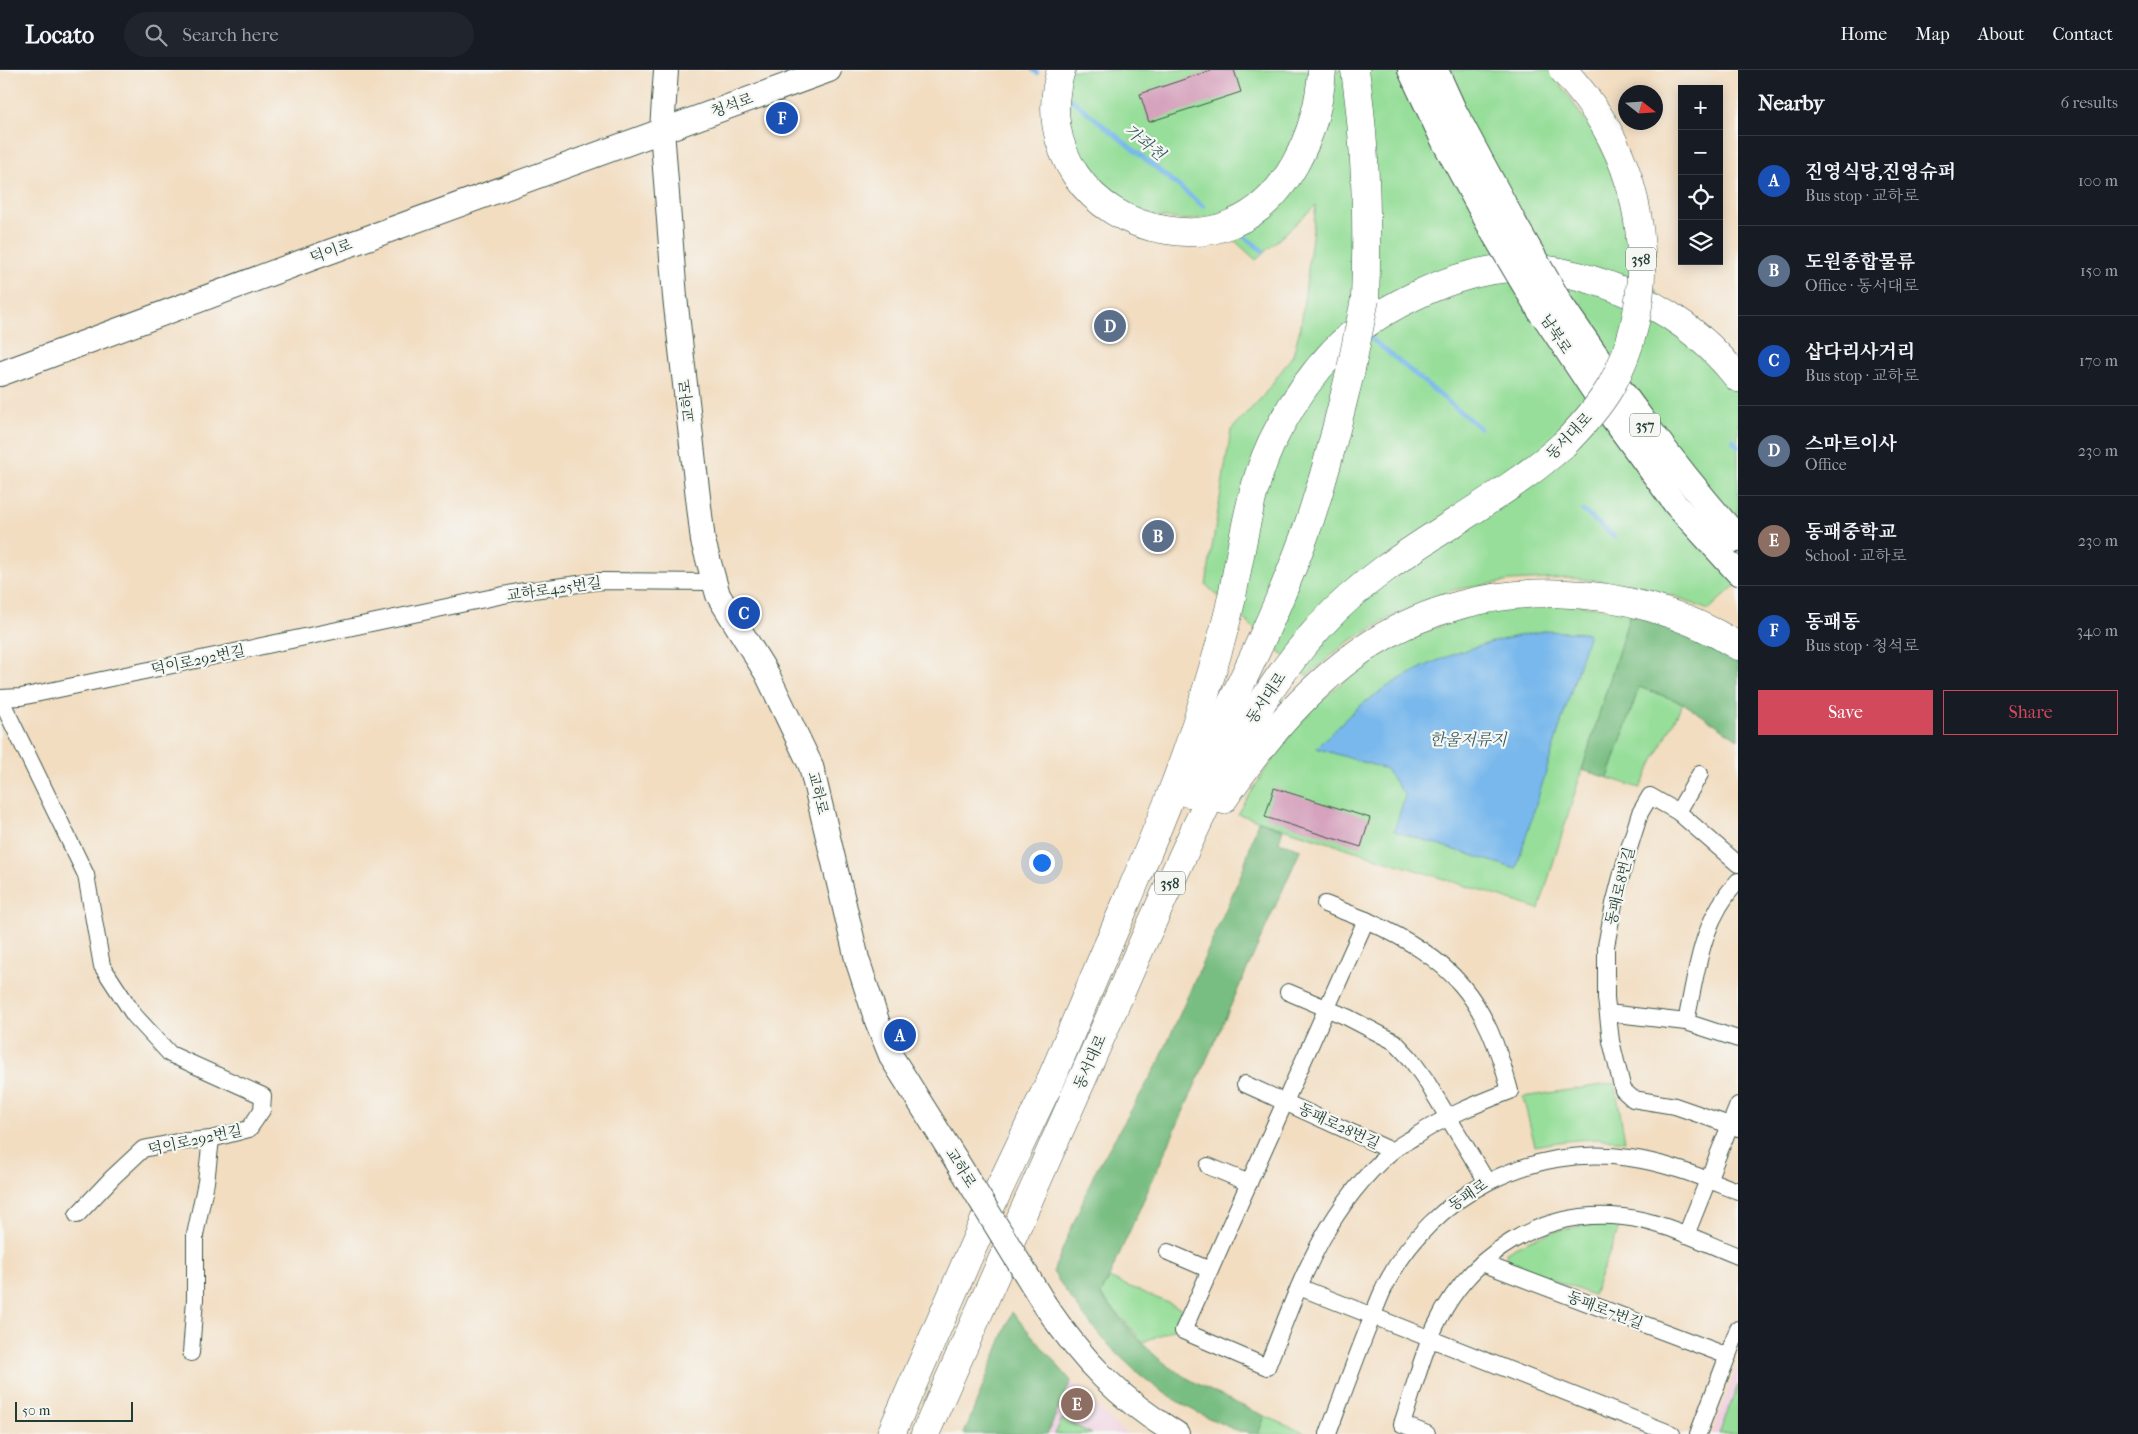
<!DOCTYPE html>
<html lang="en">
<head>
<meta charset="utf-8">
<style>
	:root { --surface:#171b24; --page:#20242c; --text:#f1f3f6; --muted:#9ea1a6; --line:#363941; --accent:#d1495b }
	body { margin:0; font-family:"IM FELL French Canon","Noto Serif KR",serif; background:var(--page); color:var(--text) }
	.controls { position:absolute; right:15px; top:15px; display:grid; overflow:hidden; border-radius:0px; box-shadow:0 2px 12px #0003 }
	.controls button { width:45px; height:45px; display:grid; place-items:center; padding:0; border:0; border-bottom:1px solid var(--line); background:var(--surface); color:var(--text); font:25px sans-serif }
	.compass { position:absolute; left:1618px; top:15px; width:45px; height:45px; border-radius:50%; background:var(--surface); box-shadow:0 2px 12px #0003; rotate:107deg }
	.scale { position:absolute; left:15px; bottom:12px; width:118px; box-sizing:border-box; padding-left:5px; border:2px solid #1f3d34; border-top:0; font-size:14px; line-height:18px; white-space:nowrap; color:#1f3d34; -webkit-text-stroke:4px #f6f6f2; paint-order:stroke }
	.you { position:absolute; left:1041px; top:792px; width:18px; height:18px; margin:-12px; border:4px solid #fff; border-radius:50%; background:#1a73e8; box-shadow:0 0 0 8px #1a73e833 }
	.badge { display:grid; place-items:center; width:32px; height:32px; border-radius:50%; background:var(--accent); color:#fff; font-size:16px; font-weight:700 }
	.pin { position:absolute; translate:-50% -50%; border:2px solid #fff; box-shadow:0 1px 5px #0006 }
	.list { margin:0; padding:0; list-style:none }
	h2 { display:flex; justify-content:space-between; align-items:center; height:65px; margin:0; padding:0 20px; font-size:21px }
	h2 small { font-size:16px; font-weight:400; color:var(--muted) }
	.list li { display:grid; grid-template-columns:32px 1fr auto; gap:15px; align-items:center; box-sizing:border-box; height:90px; padding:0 20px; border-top:1px solid var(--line) }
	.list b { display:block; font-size:19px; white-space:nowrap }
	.list p { margin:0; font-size:16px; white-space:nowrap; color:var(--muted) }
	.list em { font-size:16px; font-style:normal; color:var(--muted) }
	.actions { display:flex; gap:10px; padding:15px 20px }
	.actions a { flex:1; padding:11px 0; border:1px solid var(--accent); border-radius:0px; text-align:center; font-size:18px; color:var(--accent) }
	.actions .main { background:var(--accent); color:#fff }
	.icon { flex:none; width:28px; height:28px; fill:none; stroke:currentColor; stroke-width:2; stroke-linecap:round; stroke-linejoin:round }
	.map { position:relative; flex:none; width:1738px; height:1364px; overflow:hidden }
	header { display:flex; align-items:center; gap:30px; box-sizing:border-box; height:70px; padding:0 25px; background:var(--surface); border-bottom:1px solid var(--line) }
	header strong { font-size:24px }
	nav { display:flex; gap:28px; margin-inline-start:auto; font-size:18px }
	.search { width:350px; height:45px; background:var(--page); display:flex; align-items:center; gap:12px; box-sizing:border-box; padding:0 18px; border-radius:28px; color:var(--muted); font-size:19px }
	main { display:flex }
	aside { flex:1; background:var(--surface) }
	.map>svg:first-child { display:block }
	.built { fill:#f1d0e2 }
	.green { fill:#96de99; stroke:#5a8e66 }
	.forest { fill:#78bd81; stroke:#4c7d5a }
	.water { fill:#78b8ec; stroke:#4c7a90 }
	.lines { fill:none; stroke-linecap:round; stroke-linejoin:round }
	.stream { stroke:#78b8ec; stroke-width:4.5 }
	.building { fill:#d6a2bd }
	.street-casing { stroke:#3f5549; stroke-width:18 }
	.secondary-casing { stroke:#3f5549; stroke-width:26 }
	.primary-casing { stroke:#3f5549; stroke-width:28 }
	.highway-casing { stroke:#3f5549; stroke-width:29 }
	.street { stroke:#fff; stroke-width:16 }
	.secondary { stroke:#fff; stroke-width:24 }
	.primary { stroke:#fff; stroke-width:26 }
	.highway { stroke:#fff; stroke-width:28 }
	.secondary-bridge-casing { stroke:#3f5549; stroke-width:26; stroke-linecap:butt }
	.primary-bridge-casing { stroke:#3f5549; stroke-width:28; stroke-linecap:butt }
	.highway-bridge-casing { stroke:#3f5549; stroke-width:29; stroke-linecap:butt }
	.secondary-bridge { stroke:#fff; stroke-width:24 }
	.primary-bridge { stroke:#fff; stroke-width:26 }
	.highway-bridge { stroke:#fff; stroke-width:28 }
	.labels { text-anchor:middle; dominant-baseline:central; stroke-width:4.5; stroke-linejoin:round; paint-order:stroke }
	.shield { fill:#f6f6f2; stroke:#60746d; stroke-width:1 }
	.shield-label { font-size:14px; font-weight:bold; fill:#1f3d34 }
	.street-label { font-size:15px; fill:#1f3d34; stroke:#f6f6f2 }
	.water-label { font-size:16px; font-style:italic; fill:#355c62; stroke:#f6f6f2 }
</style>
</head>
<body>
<header>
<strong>Locato</strong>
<div class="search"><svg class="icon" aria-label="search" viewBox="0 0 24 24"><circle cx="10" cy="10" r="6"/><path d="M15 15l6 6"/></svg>Search here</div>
<nav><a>Home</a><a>Map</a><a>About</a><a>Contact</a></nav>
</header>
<main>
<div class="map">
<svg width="1738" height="1364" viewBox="0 0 1738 1364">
	<rect width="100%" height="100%" fill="#f6f6f2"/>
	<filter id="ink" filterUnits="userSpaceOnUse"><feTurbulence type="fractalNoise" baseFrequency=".02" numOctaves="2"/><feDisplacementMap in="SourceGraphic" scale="10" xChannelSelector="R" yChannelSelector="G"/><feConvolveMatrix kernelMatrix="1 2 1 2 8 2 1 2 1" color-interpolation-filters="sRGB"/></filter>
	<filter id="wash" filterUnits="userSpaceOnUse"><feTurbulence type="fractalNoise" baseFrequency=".0096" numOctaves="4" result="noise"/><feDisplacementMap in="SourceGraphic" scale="20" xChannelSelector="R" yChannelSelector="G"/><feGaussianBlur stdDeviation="1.12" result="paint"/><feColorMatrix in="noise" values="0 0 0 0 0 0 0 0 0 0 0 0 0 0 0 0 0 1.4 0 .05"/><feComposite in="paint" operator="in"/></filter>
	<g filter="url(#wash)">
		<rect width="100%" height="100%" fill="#f2ddc1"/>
		<!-- built -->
		<g class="built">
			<path d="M1738 1295V1364H1712Z"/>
			<path d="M1071 1311 1116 1356 1129 1364H1047Z"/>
		</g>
		<!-- green -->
		<g class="green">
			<path d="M1070 0H1548L1563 18 1597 68 1617 117 1626 166 1681 267 1714 297 1738 325V513L1708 540 1675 526 1619 513 1570 508 1510 511 1453 520 1397 544 1345 574 1307 606 1206 515 1231 360 1263 326 1293 285 1301 255 1316 135 1256 190 1210 148 1185 150 1158 147 1128 137 1103 119 1070 75 1065 14Z"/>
			<path d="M1572 534 1631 541 1539 839 1238 744C1256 715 1273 686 1295 659 1341 603 1411 560 1482 543 1512 536 1542 535 1572 534Z"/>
			<path d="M1639 617 1683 633 1640 718 1608 708Z"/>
			<path d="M1615 1013 1625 1071C1594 1067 1565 1070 1535 1076L1523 1027Z"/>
			<path d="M1598 1154 1620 1156 1593 1225 1508 1194 1506 1182C1535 1165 1565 1157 1598 1154Z"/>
			<path d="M1109 1208 1185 1240 1177 1258 1143 1272 1101 1225Z"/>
			<path d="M1738 1315V1364H1719Z"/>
			<path d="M1265 1346 1307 1364H1258Z"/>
			<path d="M1062 1349 1092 1364H1055Z"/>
		</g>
		<!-- forest -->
		<g class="forest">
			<path d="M1631 541 1671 554 1738 589V669L1683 633 1639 617 1608 708 1582 700Z"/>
			<path d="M1258 751 1283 759 1279 772 1301 779 1101 1225C1121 1249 1142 1277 1167 1295 1197 1316 1232 1331 1265 1346L1258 1364C1240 1364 1227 1356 1211 1349 1141 1318 1094 1265 1053 1202L1094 1104 1158 994 1242 802Z"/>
			<path d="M1012 1242 1071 1311 1047 1364H964Z"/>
		</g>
		<!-- water -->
		<path class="water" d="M1544 561 1589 563 1516 799 1394 761 1405 726 1386 699 1316 678C1329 665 1342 652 1355 640 1411 594 1475 573 1544 561Z"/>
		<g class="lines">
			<!-- stream -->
			<g class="stream">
				<path d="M1033 0 1037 3"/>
				<path d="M1071 29 1203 136"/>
				<path d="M1245 167 1263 181"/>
				<path d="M1367 265 1480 358"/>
				<path d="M1733 370 1738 376"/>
				<path d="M1583 441 1615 467"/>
			</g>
		</g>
		<g id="blocks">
			<!-- building -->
			<g class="building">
				<path d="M1212 0H1234L1241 22 1149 52 1140 24Z"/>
				<path d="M1274 718 1370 748 1361 777 1265 747Z"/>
			</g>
		</g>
	</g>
	<g filter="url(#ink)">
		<use href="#blocks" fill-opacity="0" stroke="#3f5549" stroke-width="1"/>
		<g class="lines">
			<!-- street casing -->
			<g class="street-casing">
				<g id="street">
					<path d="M0 628 86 805 102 896 134 945 170 984 263 1026 262 1040 249 1059 211 1069 177 1072 143 1079 113 1107 77 1145"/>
					<path d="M0 628 21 627 518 522 601 511 714 512"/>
					<path d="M1678 742 1700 704"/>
					<path d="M1738 794 1678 742 1650 726 1640 743 1626 788 1614 834 1606 876V928L1611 971 1623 1020 1633 1029 1675 1036 1738 1058"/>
					<path d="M1325 834 1366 850"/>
					<path d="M1366 850C1455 891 1485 927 1510 1021 1476 1034 1444 1047 1414 1067 1406 1072 1398 1076 1391 1082 1323 1141 1299 1216 1267 1297L1183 1261Z"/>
					<path d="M1288 922 1347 947 1395 972 1410 988 1425 1009 1487 1112"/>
					<path d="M1608 943 1686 952 1738 969"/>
					<path d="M1686 952C1697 900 1701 851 1738 811"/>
					<path d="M1245 1014 1392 1081"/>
					<path d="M1208 1096 1249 1113"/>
					<path d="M1686 1165 1738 1035"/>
					<path d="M1168 1182 1210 1200"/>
					<path d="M1482 1193 1728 1286"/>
					<path d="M1299 1217 1672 1364"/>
					<path d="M191 1283 195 1229V1165L206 1112 211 1069"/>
					<path d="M1328 1364C1341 1329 1354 1293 1368 1258 1374 1243 1379 1227 1387 1212 1432 1125 1532 1073 1630 1088 1667 1093 1703 1108 1738 1121"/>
					<path d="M1427 1364 1402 1354C1413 1322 1421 1288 1435 1257 1469 1184 1542 1138 1623 1147 1662 1151 1702 1172 1738 1186"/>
					<path d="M1698 1364 1738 1259"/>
				</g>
			</g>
			<!-- secondary casing -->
			<g class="secondary-casing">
				<g id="secondary">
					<path d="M666 0 662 60 675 227 703 471 718 525 767 604 811 696 857 889 877 951 892 988 956 1090"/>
					<path d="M1543 245 1603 335 1676 435 1738 503"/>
					<path d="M0 304 307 190 829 0"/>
					<path d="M1045 1235C1083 1291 1119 1329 1177 1364"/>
				</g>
			</g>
			<!-- primary casing -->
			<g class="primary-casing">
				<g id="primary">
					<path d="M1411 0 1444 70 1495 164"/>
					<path d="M1435 0 1454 42 1514 154"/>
					<path d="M1560 234C1616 316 1672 395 1738 469"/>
				</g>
			</g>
			<!-- highway casing -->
			<g class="highway-casing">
				<g id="highway">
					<path d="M1061 0C1037 77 1089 149 1166 160 1189 164 1212 163 1233 153 1260 142 1281 119 1295 94 1311 65 1320 33 1322 0"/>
					<path d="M1355 0C1366 76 1368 153 1365 229"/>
					<path d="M1188 723C1228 639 1272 555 1304 467 1324 412 1337 355 1351 299"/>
					<path d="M1223 730C1264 669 1311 612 1374 572 1483 504 1630 509 1738 576"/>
					<path d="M1048 1017C1074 955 1100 893 1127 831 1155 765 1183 700 1203 631 1212 601 1222 570 1229 540 1243 479 1248 413 1279 358 1294 330 1312 304 1334 281 1371 242 1447 205 1501 199 1541 195 1582 205 1618 219 1667 239 1705 266 1738 308"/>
					<path d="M891 1364 989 1140 1055 1001"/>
					<path d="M925 1364C992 1215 1058 1065 1124 915 1145 867 1167 820 1189 772 1226 692 1260 622 1321 555 1389 480 1488 442 1563 375"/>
				</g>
			</g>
			<!-- street -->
			<use href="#street" class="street"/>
			<!-- secondary -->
			<use href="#secondary" class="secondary"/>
			<!-- primary -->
			<use href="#primary" class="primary"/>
			<!-- highway -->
			<use href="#highway" class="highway"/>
			<!-- secondary-bridge casing -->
			<g class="secondary-bridge-casing">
				<path id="secondary-bridge" d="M956 1090 1045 1235"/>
			</g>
			<!-- primary-bridge casing -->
			<g class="primary-bridge-casing">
				<g id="primary-bridge">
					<path d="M1514 154 1560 234"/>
					<path d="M1495 164 1543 245"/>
				</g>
			</g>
			<!-- highway-bridge casing -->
			<g class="highway-bridge-casing">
				<g id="highway-bridge">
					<path d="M1351 299 1365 229"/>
					<path d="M1563 375C1581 357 1598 338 1611 316 1652 242 1650 146 1613 71 1601 46 1582 21 1563 0"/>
				</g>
			</g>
			<!-- secondary-bridge -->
			<use href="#secondary-bridge" class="secondary-bridge"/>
			<!-- primary-bridge -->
			<use href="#primary-bridge" class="primary-bridge"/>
			<!-- highway-bridge -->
			<use href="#highway-bridge" class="highway-bridge"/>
		</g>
	</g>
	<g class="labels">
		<!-- shield labels -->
		<g class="shield">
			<rect x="1626" y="177.5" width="30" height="23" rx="4"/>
			<rect x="1630" y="343.5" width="30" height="23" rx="4"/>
			<rect x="1155" y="801.5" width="30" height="23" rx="4"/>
		</g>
		<g class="shield-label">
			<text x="1641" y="189">358</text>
			<text x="1645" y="355">357</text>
			<text x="1170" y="813">358</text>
		</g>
		<!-- street labels -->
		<g class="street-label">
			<text transform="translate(732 35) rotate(-20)">청석로</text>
			<text transform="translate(331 181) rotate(-20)">덕이로</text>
			<text transform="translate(1556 264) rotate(57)">남북로</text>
			<text transform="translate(687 331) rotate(-97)">교하로</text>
			<text transform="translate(1569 366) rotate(-46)">동서대로</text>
			<text transform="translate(554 519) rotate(-8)">교하로425번길</text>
			<text transform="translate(198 590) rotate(-12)">덕이로292번길</text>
			<text transform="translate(1266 628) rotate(-56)">동서대로</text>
			<text transform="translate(818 723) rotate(76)">교하로</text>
			<text transform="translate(1620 816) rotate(-76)">동패로8번길</text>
			<text transform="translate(1090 992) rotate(-66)">동서대로</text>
			<text transform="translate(1339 1056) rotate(25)">동패로28번길</text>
			<text transform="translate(195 1070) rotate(-12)">덕이로292번길</text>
			<text transform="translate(961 1098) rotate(58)">교하로</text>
			<text transform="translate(1468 1125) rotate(-34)">동패로</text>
			<text transform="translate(1605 1240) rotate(21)">동패로7번길</text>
		</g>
		<!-- water labels -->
		<g class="water-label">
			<text transform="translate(1145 72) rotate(39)">가좌천</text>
			<text x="1468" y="669">한울저류지</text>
		</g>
	</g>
</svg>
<div class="controls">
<button>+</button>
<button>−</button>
<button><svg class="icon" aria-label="locate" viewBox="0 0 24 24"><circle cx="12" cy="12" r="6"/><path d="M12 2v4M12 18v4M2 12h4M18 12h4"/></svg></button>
<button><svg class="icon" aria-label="layers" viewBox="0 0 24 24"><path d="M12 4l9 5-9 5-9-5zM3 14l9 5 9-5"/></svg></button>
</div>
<svg class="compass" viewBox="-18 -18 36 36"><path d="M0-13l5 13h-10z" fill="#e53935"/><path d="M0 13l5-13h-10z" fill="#9ea1a6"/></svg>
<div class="scale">50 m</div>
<div class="you"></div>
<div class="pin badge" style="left:900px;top:965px;background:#1a4fb4">A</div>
<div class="pin badge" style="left:1158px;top:466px;background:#5c6f8a">B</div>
<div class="pin badge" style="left:744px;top:543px;background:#1a4fb4">C</div>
<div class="pin badge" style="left:1110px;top:256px;background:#5c6f8a">D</div>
<div class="pin badge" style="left:1077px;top:1334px;background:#8d6e63">E</div>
<div class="pin badge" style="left:782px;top:48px;background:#1a4fb4">F</div>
</div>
<aside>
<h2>Nearby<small>6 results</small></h2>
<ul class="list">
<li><span class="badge" style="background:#1a4fb4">A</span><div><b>진영식당,진영슈퍼</b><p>Bus stop · 교하로</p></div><em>100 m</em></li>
<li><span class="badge" style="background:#5c6f8a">B</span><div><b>도원종합물류</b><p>Office · 동서대로</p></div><em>150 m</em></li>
<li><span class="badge" style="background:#1a4fb4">C</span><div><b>삽다리사거리</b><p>Bus stop · 교하로</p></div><em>170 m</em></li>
<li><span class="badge" style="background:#5c6f8a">D</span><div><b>스마트이사</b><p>Office</p></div><em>230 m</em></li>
<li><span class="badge" style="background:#8d6e63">E</span><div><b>동패중학교</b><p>School · 교하로</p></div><em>230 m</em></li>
<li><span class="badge" style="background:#1a4fb4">F</span><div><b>동패동</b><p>Bus stop · 청석로</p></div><em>340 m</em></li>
</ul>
<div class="actions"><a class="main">Save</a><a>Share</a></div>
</aside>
</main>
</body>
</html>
